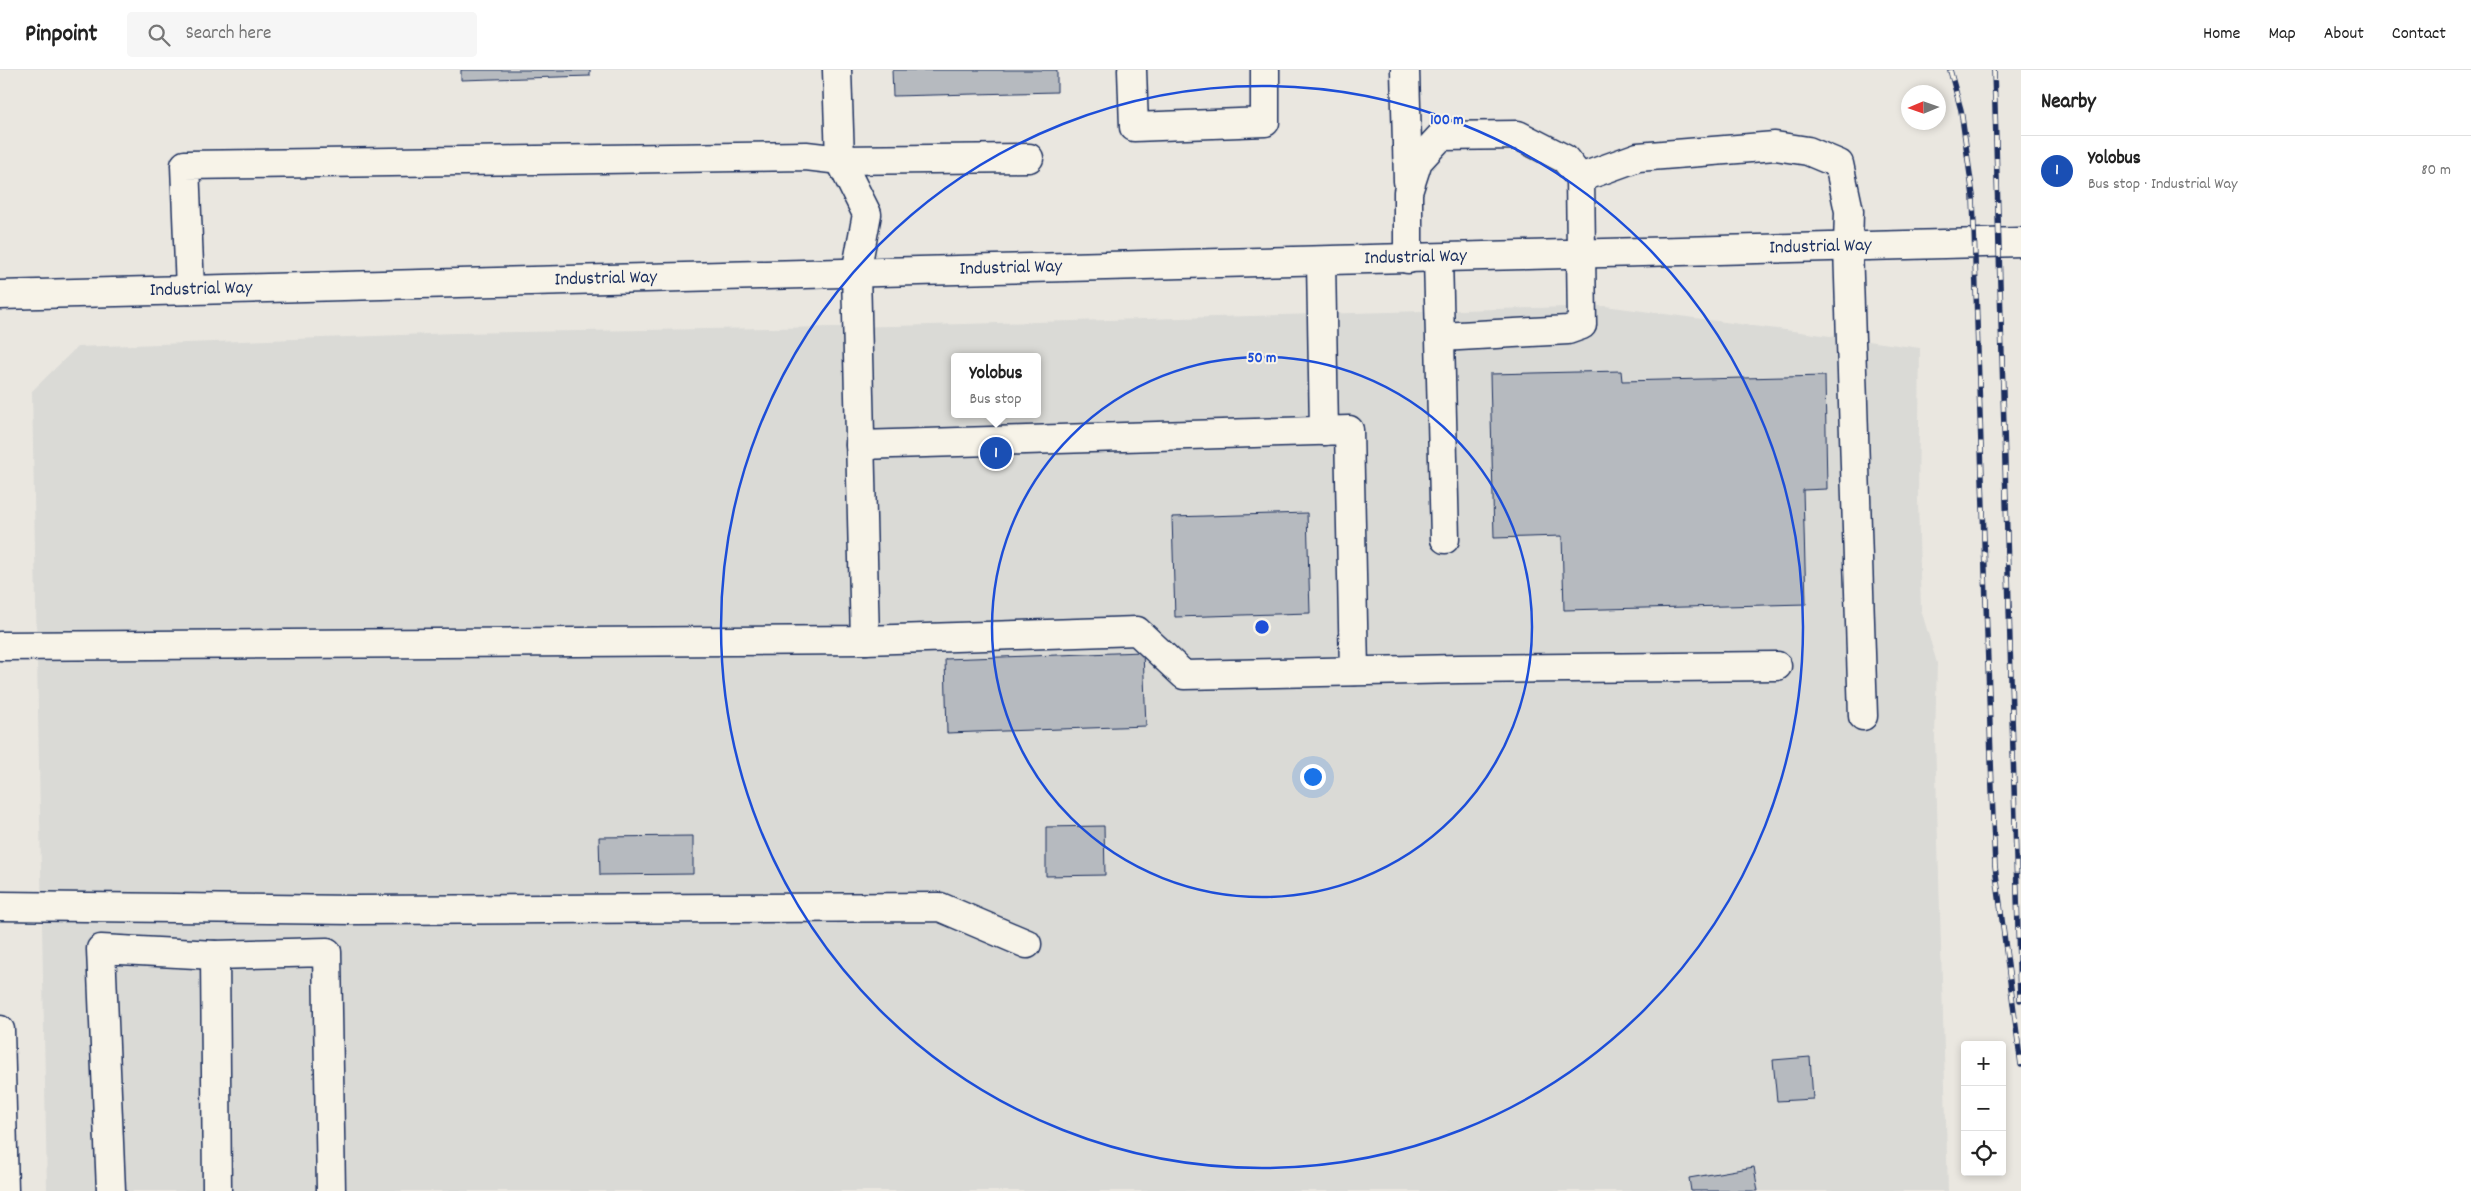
<!DOCTYPE html>
<html lang="en">
<head>
<meta charset="utf-8">
<style>
	:root { --surface:#fff; --page:#f6f6f6; --text:#222; --muted:#767676; --line:#e0e0e0; --accent:#2563eb }
	body { margin:0; font-family:Dekko,sans-serif; background:var(--page); color:var(--text) }
	.controls { position:absolute; right:15px; bottom:15px; display:grid; overflow:hidden; border-radius:5px; box-shadow:0 2px 8px #0003 }
	.controls button { width:45px; height:45px; display:grid; place-items:center; padding:0; border:0; border-bottom:1px solid var(--line); background:var(--surface); color:var(--text); font:25px sans-serif }
	.compass { position:absolute; left:1901px; top:15px; width:45px; height:45px; border-radius:50%; background:var(--surface); box-shadow:0 2px 8px #0003; rotate:268deg }
	.you { position:absolute; left:1312px; top:706px; width:18px; height:18px; margin:-12px; border:4px solid #fff; border-radius:50%; background:#1a73e8; box-shadow:0 0 0 8px #1a73e833 }
	.badge { display:grid; place-items:center; width:32px; height:32px; border-radius:50%; background:var(--accent); color:#fff; font-size:16px; font-weight:700 }
	.pin { position:absolute; translate:-50% -50%; border:2px solid #fff; box-shadow:0 1px 5px #0006 }
	.popup { position:absolute; left:951px; top:283px; width:90px; height:65px; box-sizing:border-box; display:grid; place-content:center; border-radius:5px; background:var(--surface); filter:drop-shadow(0 1px 4px #0005); font-size:16px; white-space:nowrap; color:var(--muted) }
	.popup b { font-size:19px; color:var(--text) }
	.popup::after { content:''; position:absolute; left:50%; top:100%; margin-left:-10px; border:10px solid transparent; border-top-color:var(--surface) }
	.list { margin:0; padding:0; list-style:none }
	h2 { display:flex; justify-content:space-between; align-items:center; height:65px; margin:0; padding:0 20px; font-size:21px }
	h2 small { font-size:16px; font-weight:400; color:var(--muted) }
	.list li { display:grid; grid-template-columns:32px 1fr auto; gap:15px; align-items:center; box-sizing:border-box; height:70px; padding:0 20px; border-top:1px solid var(--line) }
	.list b { display:block; font-size:19px; white-space:nowrap }
	.list p { margin:0; font-size:16px; white-space:nowrap; color:var(--muted) }
	.list em { font-size:16px; font-style:normal; color:var(--muted) }
	.icon { flex:none; width:28px; height:28px; fill:none; stroke:currentColor; stroke-width:2; stroke-linecap:round; stroke-linejoin:round }
	.map { position:relative; flex:none; width:2021px; height:1121px; overflow:hidden }
	header { display:flex; align-items:center; gap:30px; box-sizing:border-box; height:70px; padding:0 25px; background:var(--surface); border-bottom:1px solid var(--line) }
	header strong { font-size:24px }
	nav { display:flex; gap:28px; margin-inline-start:auto; font-size:18px }
	.search { width:350px; height:45px; background:var(--page); display:flex; align-items:center; gap:12px; box-sizing:border-box; padding:0 18px; border-radius:5px; color:var(--muted); font-size:19px }
	main { display:flex }
	aside { flex:1; background:var(--surface) }
	.map>svg:first-child { display:block }
	.built { fill:#dadad6; fill-rule:evenodd }
	.building { fill:#b6babf; stroke:#1b2f5e }
	.lines { fill:none; stroke-linecap:round; stroke-linejoin:round }
	.minor-casing { stroke:#1b2f5e; stroke-width:31 }
	.minor { stroke:#f7f3e8; stroke-width:28 }
	.rail-casing { stroke:#1b2f5e; stroke-width:5.5 }
	.rail { stroke:#f7f3e8; stroke-width:4; stroke-dasharray:11; stroke-linecap:butt }
	.ring { fill:none; stroke:#1d4ed8; stroke-width:2.5 }
	.labels { text-anchor:middle; dominant-baseline:central; stroke-width:4; stroke-linejoin:round; paint-order:stroke }
	.street-label { font-size:19px; fill:#1b2f5e; stroke:#f7f3e8 }
	.centre { fill:#1d4ed8; stroke:#f7f3e8; stroke-width:2.5 }
	.ring-label { font-size:15px; text-anchor:middle; font-weight:bold; fill:#1d4ed8; stroke:#f7f3e8; stroke-width:4; stroke-linejoin:round; paint-order:stroke }
</style>
</head>
<body>
<header>
<strong>Pinpoint</strong>
<div class="search"><svg class="icon" aria-label="search" viewBox="0 0 24 24"><circle cx="10" cy="10" r="6"/><path d="M15 15l6 6"/></svg>Search here</div>
<nav><a>Home</a><a>Map</a><a>About</a><a>Contact</a></nav>
</header>
<main>
<div class="map">
<svg width="2021" height="1121" viewBox="0 0 2021 1121">
	<rect width="100%" height="100%" fill="#eae7e0"/>
	<filter id="ink" filterUnits="userSpaceOnUse"><feTurbulence type="fractalNoise" baseFrequency=".02" numOctaves="2"/><feDisplacementMap in="SourceGraphic" scale="10" xChannelSelector="R" yChannelSelector="G"/><feConvolveMatrix kernelMatrix="1 2 1 2 8 2 1 2 1" color-interpolation-filters="sRGB"/></filter>
	<g filter="url(#ink)">
		<!-- built -->
		<path class="built" d="M1605 236 1920 278 1918 429 1921 540 1937 593 1935 667 1948 1121H47L32 321 77 277 455 263 895 256ZM955 287H1037V344H955Z"/>
		<!-- building -->
		<g class="building">
			<path d="M461 0H590V6L461 10Z"/>
			<path d="M892 0H1057V22L893 26Z"/>
			<path d="M1621 301 1622 311 1825 306 1827 419 1803 420 1806 534 1564 540 1562 466 1494 468 1490 304Z"/>
			<path d="M1307 443 1310 543 1175 547 1172 447Z"/>
			<path d="M1143 582 1146 656 947 663 945 589Z"/>
			<path d="M1104 756 1105 805 1046 806V757Z"/>
			<path d="M693 766V804L600 805 599 767Z"/>
			<path d="M1810 987 1813 1029 1777 1031 1773 990Z"/>
			<path d="M1754 1097 1758 1121H1691L1689 1108Z"/>
		</g>
		<g class="lines">
			<!-- minor casing -->
			<g class="minor-casing">
				<g id="minor">
					<path d="M837 0 840 90 867 144 856 203 865 570"/>
					<path d="M1132 0 1134 57 1265 52V0"/>
					<path d="M1405 0 1408 111"/>
					<path d="M1580 108 1638 87 1775 76 1808 81 1839 94 1849 141 1848 177 1863 646"/>
					<path d="M1438 188 1445 469"/>
					<path d="M1408 189V122L1418 91 1441 66 1518 65 1565 89 1580 108 1582 255 1568 260 1441 267"/>
					<path d="M1321 191 1324 361"/>
					<path d="M190 220 185 95 806 86 840 90 1029 88"/>
					<path id="s1" d="M0 225 2021 172"/>
					<path d="M860 375 1349 360 1354 601"/>
					<path d="M0 576 865 570 1137 561 1184 605 1459 599 1777 596"/>
					<path d="M0 836 353 840 940 837 1027 874"/>
					<path d="M215 885 217 1121"/>
					<path d="M0 960 4 1121"/>
					<path d="M111 1121 101 879 215 885 327 882 331 1121"/>
				</g>
			</g>
			<!-- minor -->
			<use href="#minor" class="minor"/>
			<!-- rail casing -->
			<g class="rail-casing">
				<g id="rail">
					<path d="M1950 0 1961 40 1973 126 1993 750 1995 796 2021 995"/>
					<path d="M1994 0 2020 930"/>
				</g>
			</g>
			<!-- rail -->
			<use href="#rail" class="rail"/>
		</g>
	</g>
	<!-- distance rings -->
	<g class="ring">
		<circle cx="1262" cy="557" r="270"/>
		<circle cx="1262" cy="557" r="541"/>
	</g>
	<g class="labels">
		<!-- street labels -->
		<g class="street-label">
			<text stroke="none"><textPath href="#s1" startOffset="1821">Industrial Way</textPath></text>
			<text stroke="none"><textPath href="#s1" startOffset="1416">Industrial Way</textPath></text>
			<text stroke="none"><textPath href="#s1" startOffset="1011">Industrial Way</textPath></text>
			<text stroke="none"><textPath href="#s1" startOffset="606">Industrial Way</textPath></text>
			<text stroke="none"><textPath href="#s1" startOffset="201">Industrial Way</textPath></text>
		</g>
	</g>
	<circle cx="1262" cy="557" r="8" class="centre"/>
	<g class="ring-label">
		<text x="1447" y="54">100 m</text>
		<text x="1262" y="292">50 m</text>
	</g>
</svg>
<div class="controls">
<button>+</button>
<button>−</button>
<button><svg class="icon" aria-label="locate" viewBox="0 0 24 24"><circle cx="12" cy="12" r="6"/><path d="M12 2v4M12 18v4M2 12h4M18 12h4"/></svg></button>
</div>
<svg class="compass" viewBox="-18 -18 36 36"><path d="M0-13l5 13h-10z" fill="#e53935"/><path d="M0 13l5-13h-10z" fill="#767676"/></svg>
<div class="you"></div>
<div class="pin badge" style="left:996px;top:383px;background:#1a4fb4">1</div>
<div class="popup"><b>Yolobus</b>Bus stop</div>
</div>
<aside>
<h2>Nearby<small></small></h2>
<ul class="list">
<li><span class="badge" style="background:#1a4fb4">1</span><div><b>Yolobus</b><p>Bus stop · Industrial Way</p></div><em>80 m</em></li>
</ul>
</aside>
</main>
</body>
</html>
